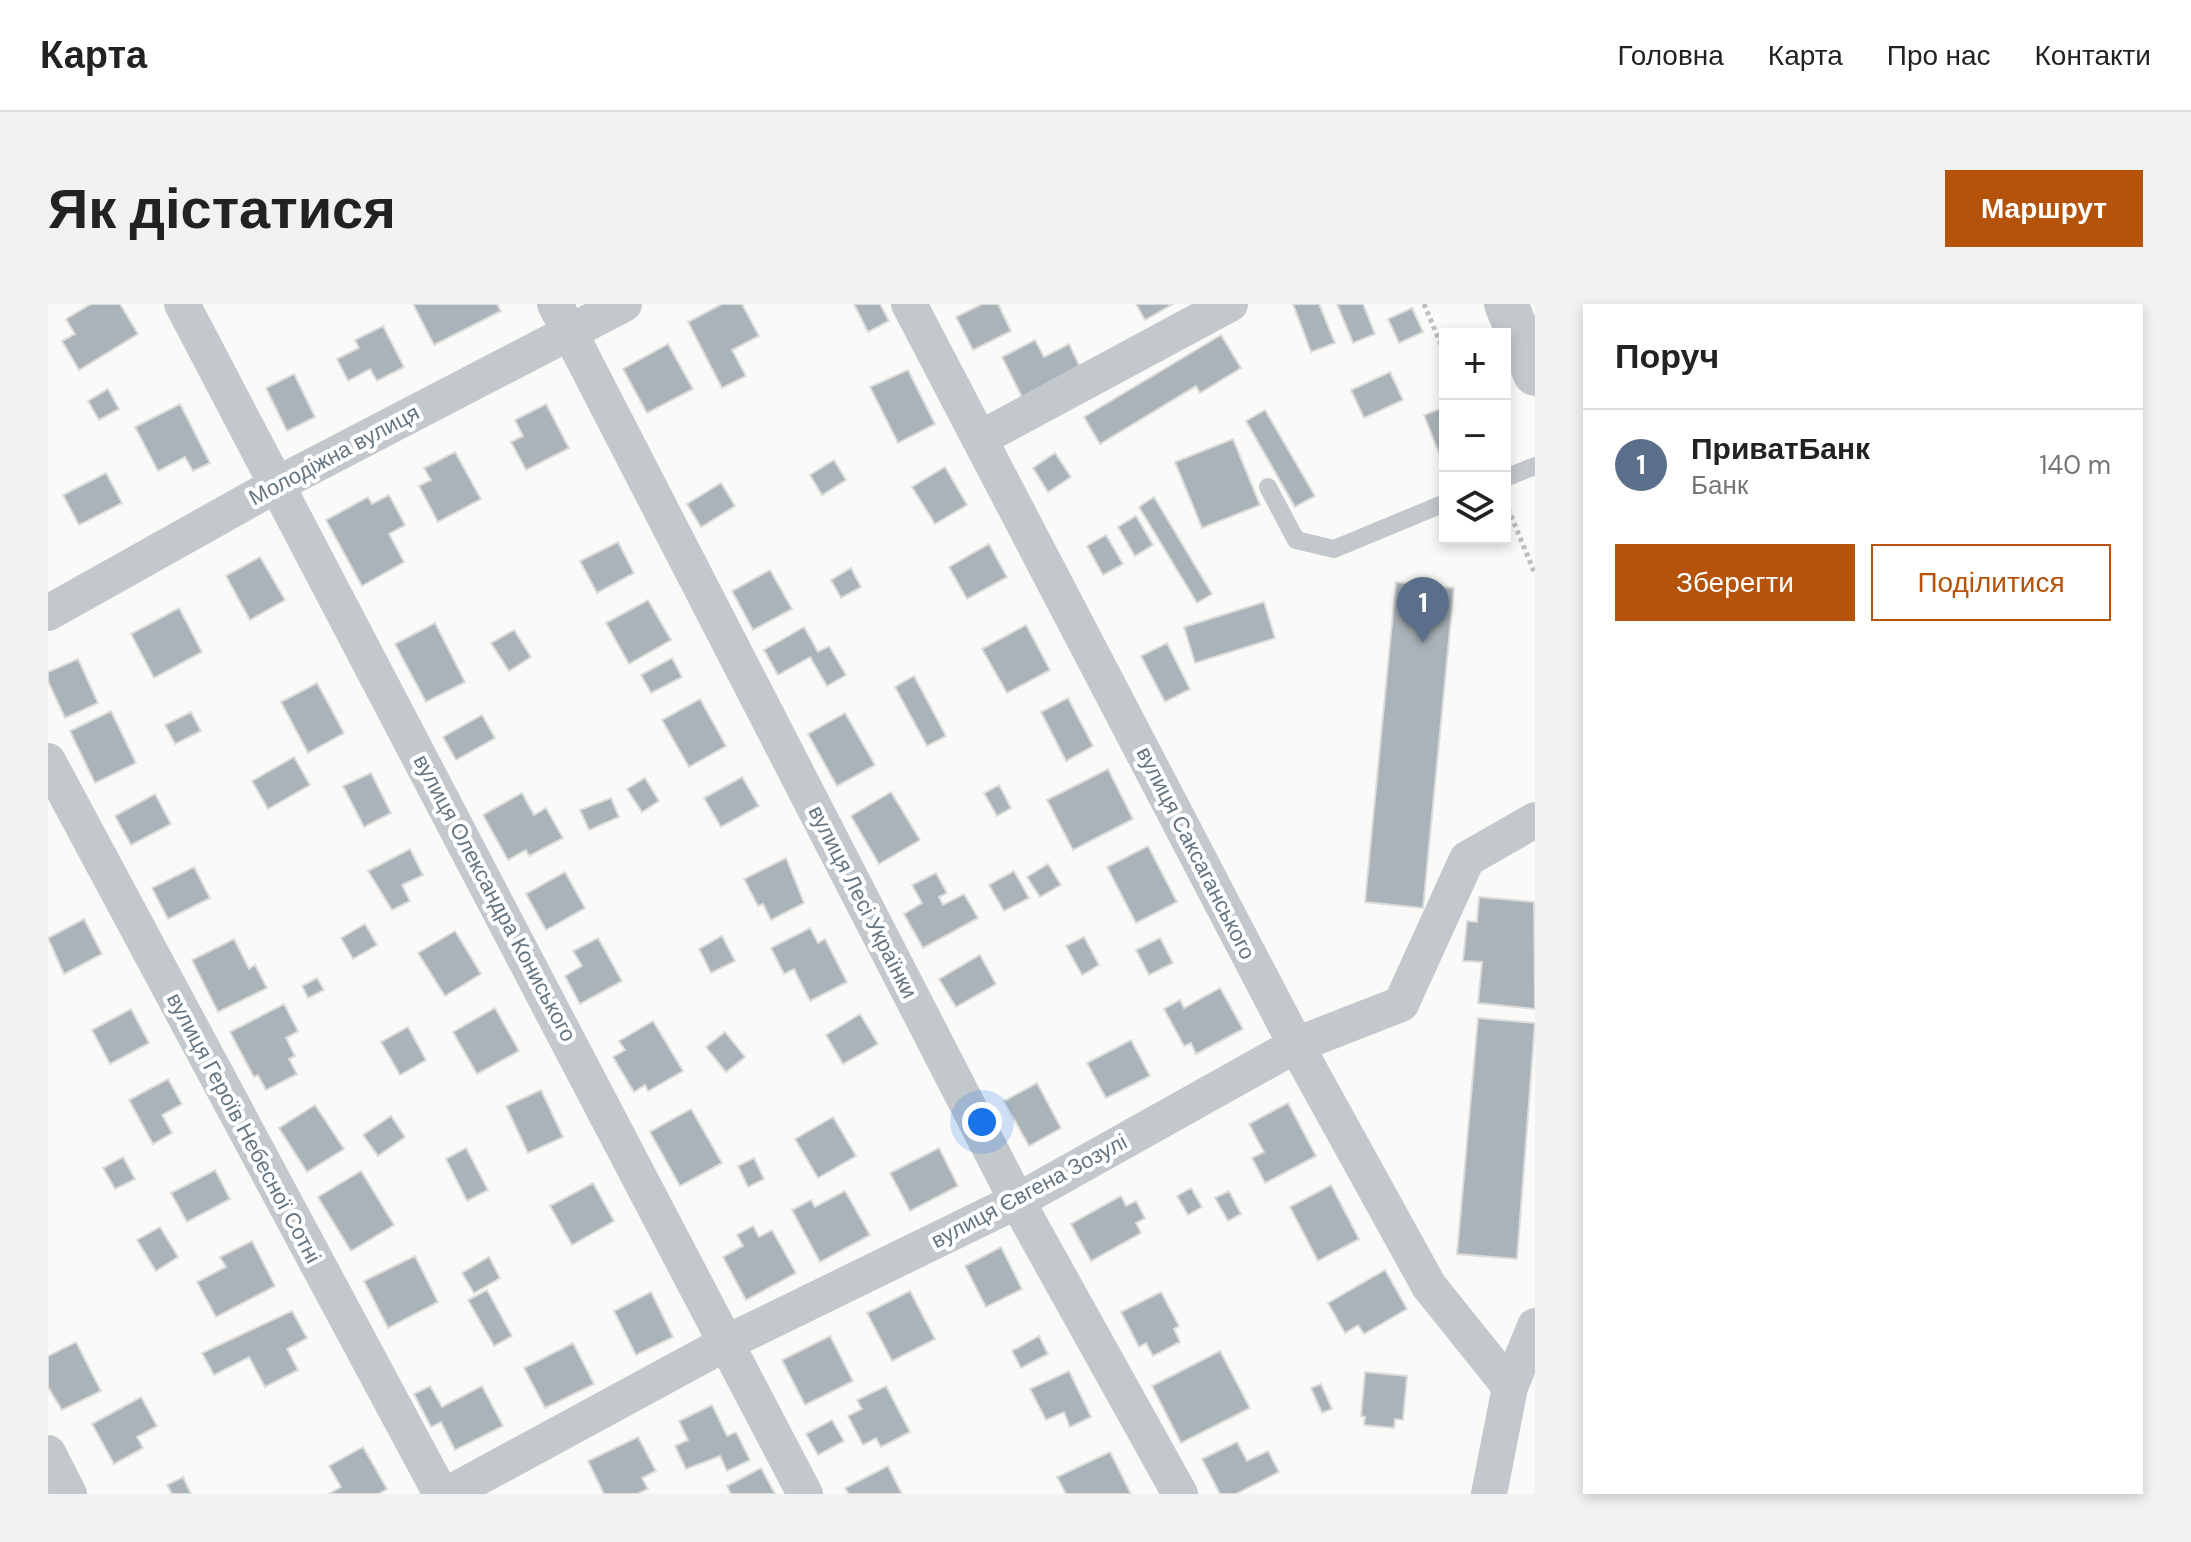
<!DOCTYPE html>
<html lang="uk">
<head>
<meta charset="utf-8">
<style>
	:root { --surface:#fff; --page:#f2f2f2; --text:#222; --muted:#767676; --line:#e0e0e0; --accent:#b45309 }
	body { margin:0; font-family:"DM Sans",sans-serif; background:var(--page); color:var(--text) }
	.controls { position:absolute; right:24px; top:24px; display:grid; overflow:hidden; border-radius:0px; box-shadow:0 4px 12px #0003 }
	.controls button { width:72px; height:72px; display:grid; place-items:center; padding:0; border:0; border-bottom:2px solid var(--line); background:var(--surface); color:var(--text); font:40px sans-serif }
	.you { position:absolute; left:934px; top:818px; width:28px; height:28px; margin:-20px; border:6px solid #fff; border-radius:50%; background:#1a73e8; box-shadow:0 0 0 12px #1a73e833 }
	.badge { display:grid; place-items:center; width:52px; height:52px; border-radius:50%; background:var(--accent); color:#fff; font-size:26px; font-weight:700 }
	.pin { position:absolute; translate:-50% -66px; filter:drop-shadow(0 2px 4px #0008) }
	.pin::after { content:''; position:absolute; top:42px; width:28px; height:24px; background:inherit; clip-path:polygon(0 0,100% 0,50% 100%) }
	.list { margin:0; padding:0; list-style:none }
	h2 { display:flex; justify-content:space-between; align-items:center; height:104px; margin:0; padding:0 32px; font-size:34px }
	h2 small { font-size:26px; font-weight:400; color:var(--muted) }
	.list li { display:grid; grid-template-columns:52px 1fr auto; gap:24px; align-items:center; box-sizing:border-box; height:112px; padding:0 32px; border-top:2px solid var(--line) }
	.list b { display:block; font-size:30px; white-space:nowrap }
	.list p { margin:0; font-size:26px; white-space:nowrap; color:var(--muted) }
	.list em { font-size:26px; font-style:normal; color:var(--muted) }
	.actions { display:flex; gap:16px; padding:24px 32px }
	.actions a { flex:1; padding:18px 0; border:2px solid var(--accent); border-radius:0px; text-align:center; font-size:28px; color:var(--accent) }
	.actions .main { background:var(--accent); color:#fff }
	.icon { flex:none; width:44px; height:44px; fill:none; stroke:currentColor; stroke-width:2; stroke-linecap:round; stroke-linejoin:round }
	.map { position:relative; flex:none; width:1487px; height:1190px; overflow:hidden; border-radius:0px }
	header { display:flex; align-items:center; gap:48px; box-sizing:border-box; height:112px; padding:0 40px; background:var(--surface); border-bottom:2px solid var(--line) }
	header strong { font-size:38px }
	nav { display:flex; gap:44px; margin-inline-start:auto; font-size:28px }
	.intro { display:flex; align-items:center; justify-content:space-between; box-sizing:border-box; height:192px; padding:0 48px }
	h1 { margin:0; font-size:56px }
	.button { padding:20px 36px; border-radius:0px; background:var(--accent); color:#fff; font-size:28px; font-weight:700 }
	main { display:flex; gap:48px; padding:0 48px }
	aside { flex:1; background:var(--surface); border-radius:0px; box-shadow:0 4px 12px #0003 }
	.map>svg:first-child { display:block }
	.building { fill:#aab3b9; stroke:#dcdcda; stroke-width:2 }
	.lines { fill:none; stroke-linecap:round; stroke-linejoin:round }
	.path { stroke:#bbbfc2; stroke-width:5; stroke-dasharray:4 4; stroke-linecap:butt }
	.service { stroke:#c3c8cc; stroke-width:18 }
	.minor { stroke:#c3c8cc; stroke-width:36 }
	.tertiary { stroke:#c3c8cc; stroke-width:44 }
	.labels { text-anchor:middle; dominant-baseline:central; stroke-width:8; stroke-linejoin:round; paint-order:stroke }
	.street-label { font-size:22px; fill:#657683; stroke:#fff }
</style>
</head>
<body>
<header>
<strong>Карта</strong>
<nav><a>Головна</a><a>Карта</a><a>Про нас</a><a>Контакти</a></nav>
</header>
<div class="intro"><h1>Як дістатися</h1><a class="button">Маршрут</a></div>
<main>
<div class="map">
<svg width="1487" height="1190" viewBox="0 0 1487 1190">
	<rect width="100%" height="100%" fill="#fafaf8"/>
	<!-- building -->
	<g class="building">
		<path d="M43 0H72L90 30 31 66 14 37 27 30 18 15Z"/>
		<path d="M365 0H449L453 7 386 41Z"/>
		<path d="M674 0H694L711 32 684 46 698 72 674 84 640 18Z"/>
		<path d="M806 0H832L841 17 820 28Z"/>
		<path d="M934 0H950L963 27 925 46 908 13Z"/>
		<path d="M1088 0H1125L1097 16Z"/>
		<path d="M1245 0H1271L1287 39 1263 48Z"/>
		<path d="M1289 0H1315L1327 30 1305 39Z"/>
		<path d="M1364 4 1375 28 1351 39 1340 15Z"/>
		<path d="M335 22 356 63 329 77 322 65 300 77 289 55 311 44 307 36Z"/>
		<path d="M1173 31 1193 64 1152 89 1148 82 1052 140 1036 113Z"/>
		<path d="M987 36 996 53 1021 40 1034 67 976 97 954 53Z"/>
		<path d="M620 40 645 85 599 109 575 65Z"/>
		<path d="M860 66 887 120 850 139 822 83Z"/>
		<path d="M1342 68 1355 96 1316 114 1303 86Z"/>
		<path d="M246 70 267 113 239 127 218 84Z"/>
		<path d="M60 85 71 105 51 116 40 97Z"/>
		<path d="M132 100 162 159 145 167 137 153 110 167 87 123Z"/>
		<path d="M498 100 521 144 478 166 463 138 475 132 467 116Z"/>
		<path d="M1397 103V156L1394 157 1376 111Z"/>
		<path d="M1217 106 1267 192 1247 203 1198 117Z"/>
		<path d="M1185 135 1212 201 1154 224 1127 158Z"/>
		<path d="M407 148 433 195 390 218 371 182 383 176 376 164Z"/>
		<path d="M1007 149 1023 173 1000 188 985 164Z"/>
		<path d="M786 156 798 176 774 191 762 171Z"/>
		<path d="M897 163 919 201 887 220 864 183Z"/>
		<path d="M58 169 74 199 31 221 15 191Z"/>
		<path d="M673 179 687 202 653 223 639 200Z"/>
		<path d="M341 191 357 221 341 230 356 258 314 282 278 216 320 193 324 200Z"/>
		<path d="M1106 193 1164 290 1149 299 1091 203Z"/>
		<path d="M1088 212 1105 241 1087 252 1070 223Z"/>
		<path d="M1058 231 1075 260 1055 271 1039 242Z"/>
		<path d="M570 238 586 269 549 289 532 257Z"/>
		<path d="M941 240 959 273 919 295 901 263Z"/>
		<path d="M212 253 237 296 202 316 178 272Z"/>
		<path d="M803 264 813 283 793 294 783 276Z"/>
		<path d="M722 266 744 305 705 326 684 287Z"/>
		<path d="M1348 278 1406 284 1375 604 1317 598Z"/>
		<path d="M600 296 623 336 581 360 558 319Z"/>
		<path d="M1216 298 1227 334 1147 359 1136 323Z"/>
		<path d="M131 304 154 348 106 374 83 330Z"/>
		<path d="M387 319 417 378 378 398 347 340Z"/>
		<path d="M978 321 1002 366 959 389 934 345Z"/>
		<path d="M756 323 770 348 781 342 798 371 779 382 762 353 730 371 716 346Z"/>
		<path d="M466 326 483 353 461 367 443 339Z"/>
		<path d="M1119 339 1142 385 1117 398 1093 352Z"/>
		<path d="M624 354 634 373 603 389 593 371Z"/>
		<path d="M30 355 50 399 17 414 0 377V368Z"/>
		<path d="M866 372 898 432 879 442 847 383Z"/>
		<path d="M269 379 296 429 260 449 233 398Z"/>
		<path d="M1020 394 1045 442 1018 457 993 408Z"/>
		<path d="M652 395 678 442 641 463 614 416Z"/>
		<path d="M63 407 88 459 47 479 22 427Z"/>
		<path d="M143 408 153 427 127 440 117 421Z"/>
		<path d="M797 409 827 461 789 482 760 430Z"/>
		<path d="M434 411 447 434 408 456 395 433Z"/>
		<path d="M246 453 262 481 220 505 204 477Z"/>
		<path d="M1060 465 1085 515 1025 546 999 496Z"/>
		<path d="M323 469 343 509 316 523 295 482Z"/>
		<path d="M694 473 711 502 673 523 656 494Z"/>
		<path d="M597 474 611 497 594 508 579 485Z"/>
		<path d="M951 481 963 504 949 512 936 489Z"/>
		<path d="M843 488 872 536 831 560 803 512Z"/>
		<path d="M474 489 486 511 498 504 515 534 481 552 478 546 460 556 435 511Z"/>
		<path d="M107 490 123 520 83 541 67 512Z"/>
		<path d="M563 494 571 513 541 526 532 506Z"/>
		<path d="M1100 542 1129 598 1088 619 1059 563Z"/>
		<path d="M362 545 375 571 354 581 362 597 344 606 320 567Z"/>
		<path d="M738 554 756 599 723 616 715 600 710 602 696 575Z"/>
		<path d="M1000 560 1013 581 992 593 979 573Z"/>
		<path d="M146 563 162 594 120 615 104 584Z"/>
		<path d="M966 567 981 594 956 607 941 581Z"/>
		<path d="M517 568 537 604 498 626 478 590Z"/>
		<path d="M888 569 899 589 891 593 895 601 916 590 930 614 875 644 856 610 874 599 864 581Z"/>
		<path d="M1431 593 1486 598 1487 705 1430 699 1434 658 1415 657 1419 617 1429 618Z"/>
		<path d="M36 615 54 650 16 670 0 634Z"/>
		<path d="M317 620 329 641 305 655 293 634Z"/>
		<path d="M762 624 770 639 777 635 799 678 762 697 746 665 736 670 723 644Z"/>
		<path d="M407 627 433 670 397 692 370 649Z"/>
		<path d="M674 632 687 657 663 669 651 645Z"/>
		<path d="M1036 633 1051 661 1034 671 1018 642Z"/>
		<path d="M550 634 574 677 532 700 517 672 534 662 525 647Z"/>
		<path d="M1112 634 1125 659 1101 671 1088 646Z"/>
		<path d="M186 635 201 665 207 661 219 684 170 708 144 656Z"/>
		<path d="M932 651 948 680 908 703 891 675Z"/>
		<path d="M269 674 276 686 260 694 254 682Z"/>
		<path d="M1172 684 1195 725 1148 750 1143 739 1136 742 1116 705 1132 696 1136 704Z"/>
		<path d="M236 700 250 727 238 734 247 752 241 755 249 770 218 786 210 771 206 773 182 728Z"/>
		<path d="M447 704 471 747 429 770 405 728Z"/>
		<path d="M83 705 101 739 62 760 44 726Z"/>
		<path d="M812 710 830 740 795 760 778 731Z"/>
		<path d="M1430 714 1487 719 1469 955 1409 950Z"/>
		<path d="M605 717 635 767 600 787 597 781 586 788 565 753 577 746 571 737Z"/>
		<path d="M360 723 378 756 352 771 333 738Z"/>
		<path d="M677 728 697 753 678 768 658 743Z"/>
		<path d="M1083 736 1102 772 1058 794 1039 759Z"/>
		<path d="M120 775 134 800 114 811 124 829 105 840 81 796Z"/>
		<path d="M989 779 1013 824 981 842 956 797Z"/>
		<path d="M493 786 515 833 480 849 458 802Z"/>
		<path d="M1240 799 1268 852 1217 879 1204 854 1216 848 1201 820Z"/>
		<path d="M267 801 296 845 259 868 231 824Z"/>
		<path d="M643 805 674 859 632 882 602 828Z"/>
		<path d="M343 812 357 833 330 852 315 831Z"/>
		<path d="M785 813 808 852 770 874 747 835Z"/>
		<path d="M418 844 440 886 419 897 398 855Z"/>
		<path d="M891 844 910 882 862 907 842 869Z"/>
		<path d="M75 853 87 875 67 885 55 864Z"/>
		<path d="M706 854 716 875 700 883 690 862Z"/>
		<path d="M167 866 182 895 139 918 123 889Z"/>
		<path d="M313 867 346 921 303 947 270 893Z"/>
		<path d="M545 879 566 917 524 941 502 902Z"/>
		<path d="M1283 881 1311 935 1270 957 1242 903Z"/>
		<path d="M1143 884 1154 903 1140 911 1129 892Z"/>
		<path d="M797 887 822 931 772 958 744 906 763 896 767 903Z"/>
		<path d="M1181 887 1193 910 1180 917 1167 894Z"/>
		<path d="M1073 892 1078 902 1088 897 1097 914 1088 919 1093 929 1043 957 1023 920Z"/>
		<path d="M705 922 711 933 724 926 748 969 698 996 675 953 695 942 689 931Z"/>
		<path d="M112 923 130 953 108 967 89 936Z"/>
		<path d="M204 937 227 982 168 1013 149 978 178 963 172 953Z"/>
		<path d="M953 943 974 985 938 1003 917 962Z"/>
		<path d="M367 952 390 998 340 1024 316 977Z"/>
		<path d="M441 953 452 974 426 989 414 969Z"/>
		<path d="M1337 966 1359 1005 1316 1030 1310 1021 1297 1029 1280 999Z"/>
		<path d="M439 986 464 1032 446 1042 420 996Z"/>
		<path d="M862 987 887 1035 844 1057 819 1009Z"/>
		<path d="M603 988 625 1033 588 1051 566 1007Z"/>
		<path d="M1113 988 1131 1022 1126 1025 1132 1038 1105 1052 1098 1039 1091 1043 1073 1008Z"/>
		<path d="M244 1007 259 1034 239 1045 250 1066 217 1083 201 1053 166 1071 154 1049Z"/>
		<path d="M782 1032 805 1077 757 1101 734 1056Z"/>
		<path d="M991 1032 1000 1050 973 1064 964 1047Z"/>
		<path d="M28 1038 53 1087 14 1106 0 1083V1052Z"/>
		<path d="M525 1039 546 1080 497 1104 476 1064Z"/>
		<path d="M1172 1047 1202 1104 1133 1139 1104 1082Z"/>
		<path d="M1021 1067 1043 1113 1022 1123 1016 1108 998 1116 982 1085Z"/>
		<path d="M1317 1068 1359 1072 1355 1116 1347 1115 1346 1124 1316 1121 1317 1113 1313 1112Z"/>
		<path d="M1273 1080 1284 1105 1274 1109 1263 1084Z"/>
		<path d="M382 1082 394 1103 434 1082 455 1122 407 1146 393 1118 383 1123 366 1090Z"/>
		<path d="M838 1082 862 1128 833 1143 828 1134 815 1141 800 1112 814 1105 809 1096Z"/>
		<path d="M93 1093 109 1122 89 1133 95 1144 66 1160 44 1120Z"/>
		<path d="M664 1101 679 1132 688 1128 702 1156 679 1167 672 1152 638 1165 627 1142 640 1136 631 1117Z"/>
		<path d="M784 1116 796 1137 770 1151 758 1130Z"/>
		<path d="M590 1133 608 1167 594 1174 600 1185 589 1190H556L540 1157Z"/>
		<path d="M1189 1138 1199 1157 1220 1147 1231 1168 1188 1190H1172L1154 1155Z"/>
		<path d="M315 1143 339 1185 330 1190H281L293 1183 281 1162Z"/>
		<path d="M1062 1148 1083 1190H1018L1009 1173Z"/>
		<path d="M840 1162 854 1190H801L797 1184Z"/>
		<path d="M713 1164 727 1190H683L679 1182Z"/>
		<path d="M135 1173 143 1190H124L119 1181Z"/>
	</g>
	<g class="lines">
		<!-- path -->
		<g class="path">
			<path d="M1376 0 1397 50"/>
			<path d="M1457 197 1487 270"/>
		</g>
		<!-- service -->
		<g class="service">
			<path d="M1457 174 1487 162"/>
			<path d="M1220 183 1248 236 1286 245 1397 199"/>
		</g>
		<!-- minor -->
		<g class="minor">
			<path d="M134 0 757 1190"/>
			<path d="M507 0 969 897 1132 1190"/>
			<path d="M861 0 1248 741 1381 982 1462 1083"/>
			<path d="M933 134 1182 0"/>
			<path d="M0 309 230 180 576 0"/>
			<path d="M0 457 393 1190"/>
			<path d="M0 1149 21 1190"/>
			<path d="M400 1190 680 1038 969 897 1248 741 1353 700 1419 555 1487 516"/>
			<path d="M1441 1190 1462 1083 1487 1022"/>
		</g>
		<!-- tertiary -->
		<path class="tertiary" d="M1458 0 1487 70"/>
	</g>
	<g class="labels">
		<!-- street labels -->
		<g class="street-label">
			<text transform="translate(286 151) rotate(-28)">Молодіжна вулиця</text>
			<text transform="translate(1148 549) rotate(63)">вулиця Саксаганського</text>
			<text transform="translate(447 594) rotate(62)">вулиця Олександра Кониського</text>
			<text transform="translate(815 598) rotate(63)">вулиця Лесі Українки</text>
			<text transform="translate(196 824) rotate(62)">вулиця Героїв Небесної Сотні</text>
			<text transform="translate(981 887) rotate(-28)">вулиця Євгена Зозулі</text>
		</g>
	</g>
</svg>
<div class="controls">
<button>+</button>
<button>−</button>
<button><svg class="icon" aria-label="layers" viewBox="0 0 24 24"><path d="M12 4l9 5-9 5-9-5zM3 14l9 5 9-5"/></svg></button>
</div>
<div class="you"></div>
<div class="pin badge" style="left:1375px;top:339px;background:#5c6f8a">1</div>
</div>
<aside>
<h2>Поруч<small></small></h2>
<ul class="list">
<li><span class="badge" style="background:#5c6f8a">1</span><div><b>ПриватБанк</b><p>Банк</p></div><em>140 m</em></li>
</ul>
<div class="actions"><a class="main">Зберегти</a><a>Поділитися</a></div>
</aside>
</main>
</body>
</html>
